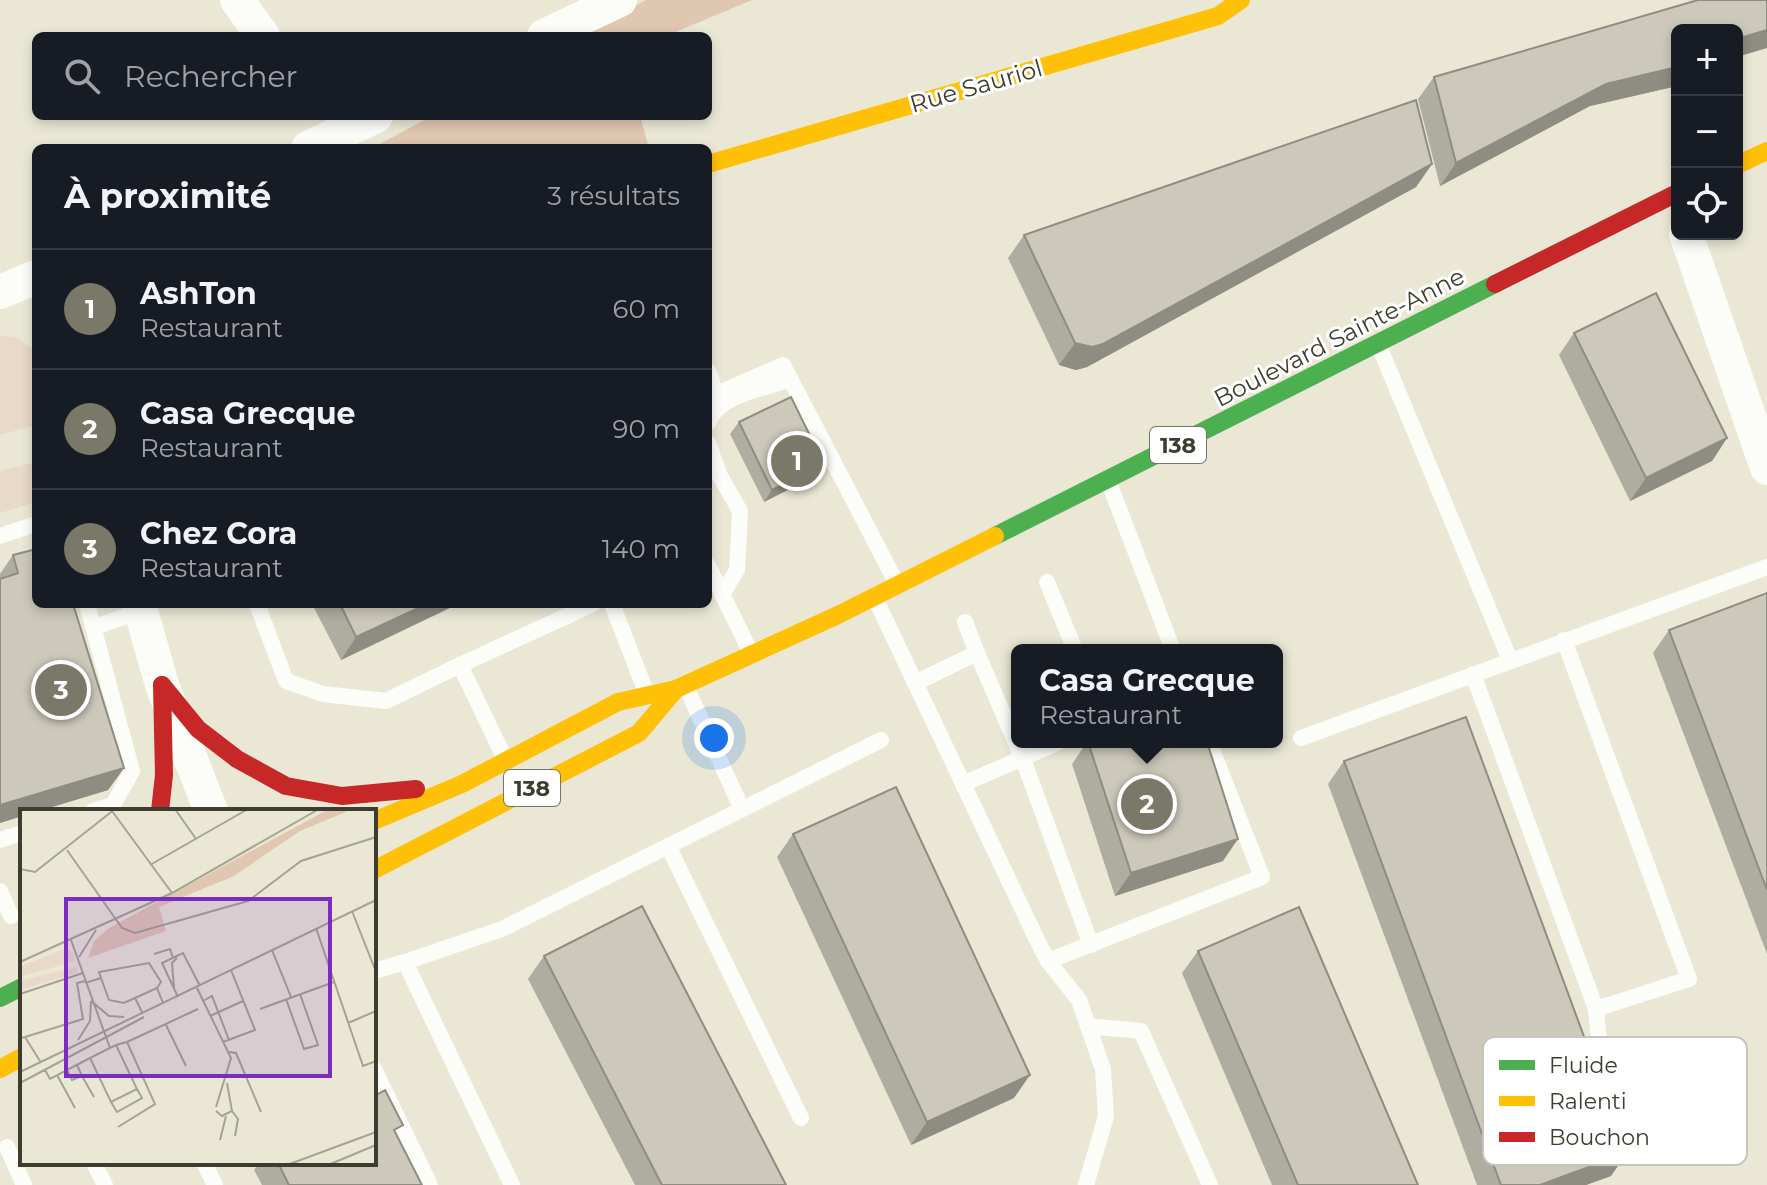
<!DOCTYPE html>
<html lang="fr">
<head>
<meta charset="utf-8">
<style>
	:root { --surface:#171b24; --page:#242831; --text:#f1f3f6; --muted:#9ea1a6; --line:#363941; --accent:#7a7869 }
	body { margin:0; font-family:Montserrat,sans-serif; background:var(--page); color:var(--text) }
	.controls { position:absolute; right:24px; top:24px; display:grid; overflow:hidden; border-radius:12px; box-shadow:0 4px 12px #0003 }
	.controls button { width:72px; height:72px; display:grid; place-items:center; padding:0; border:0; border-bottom:2px solid var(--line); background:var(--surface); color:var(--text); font:40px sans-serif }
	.you { position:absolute; left:714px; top:738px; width:28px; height:28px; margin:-20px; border:6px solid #fff; border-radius:50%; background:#1a73e8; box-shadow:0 0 0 12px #1a73e833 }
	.badge { display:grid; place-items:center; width:52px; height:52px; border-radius:50%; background:var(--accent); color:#fff; font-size:26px; font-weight:700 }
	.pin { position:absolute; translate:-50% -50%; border:4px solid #fff; box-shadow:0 2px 8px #0006 }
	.popup { position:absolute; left:1011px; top:644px; width:272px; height:104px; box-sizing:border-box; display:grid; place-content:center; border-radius:12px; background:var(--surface); filter:drop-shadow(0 2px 6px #0005); font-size:26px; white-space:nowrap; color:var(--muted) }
	.popup b { font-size:30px; color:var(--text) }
	.popup::after { content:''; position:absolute; left:50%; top:100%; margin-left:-16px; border:16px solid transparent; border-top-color:var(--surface) }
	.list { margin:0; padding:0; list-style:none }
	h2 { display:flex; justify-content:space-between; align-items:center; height:104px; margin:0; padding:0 32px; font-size:34px }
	h2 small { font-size:26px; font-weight:400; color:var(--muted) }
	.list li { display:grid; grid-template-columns:52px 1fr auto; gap:24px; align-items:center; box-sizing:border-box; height:120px; padding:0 32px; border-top:2px solid var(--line) }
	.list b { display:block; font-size:30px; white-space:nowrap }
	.list p { margin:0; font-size:26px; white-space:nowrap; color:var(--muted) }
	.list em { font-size:26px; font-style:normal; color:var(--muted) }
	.icon { flex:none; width:44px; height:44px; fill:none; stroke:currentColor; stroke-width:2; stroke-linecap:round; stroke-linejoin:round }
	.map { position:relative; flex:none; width:1767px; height:1185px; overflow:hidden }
	.search { position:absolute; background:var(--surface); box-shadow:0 4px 12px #0003; left:32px; top:32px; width:680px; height:88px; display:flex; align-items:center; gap:20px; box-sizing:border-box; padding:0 28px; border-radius:12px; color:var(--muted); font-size:30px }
	.panel { position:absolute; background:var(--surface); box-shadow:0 4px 12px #0003; left:32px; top:144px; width:680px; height:464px; border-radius:12px }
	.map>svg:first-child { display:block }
	.green { fill:#e8d9c8 }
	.forest { fill:#e0c7b2 }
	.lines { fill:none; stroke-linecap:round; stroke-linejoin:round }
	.lane { stroke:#fcfcf9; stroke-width:16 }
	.street { stroke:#fcfcf9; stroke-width:34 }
	.fast { stroke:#4caf50; stroke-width:18 }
	.slow { stroke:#ffc107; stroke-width:18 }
	.jam { stroke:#c62828; stroke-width:18 }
	.wall { fill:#afaca0 }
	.shaded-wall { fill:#8f8c82 }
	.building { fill:#ccc8ba; stroke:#8f8c82; stroke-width:2 }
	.labels { text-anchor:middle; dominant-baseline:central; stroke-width:6; stroke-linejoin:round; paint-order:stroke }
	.shield { fill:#fff; stroke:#77766d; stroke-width:2 }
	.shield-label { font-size:22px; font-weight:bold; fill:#3d3c2f }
	.street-label { font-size:24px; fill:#3d3c2f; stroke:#fff }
	.inset-road { fill:none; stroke:#a5a393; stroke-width:2 }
	.view { fill:#7b2cbf; fill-opacity:0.15; stroke:#7b2cbf; stroke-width:4 }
	.inset-edge { fill:none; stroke:#3d3c2f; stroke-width:4 }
	.key { fill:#fff; stroke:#c5c4c1; stroke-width:2 }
	.key-label { font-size:22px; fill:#3d3c2f }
</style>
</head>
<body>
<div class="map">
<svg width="1767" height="1185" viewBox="0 0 1767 1185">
	<rect width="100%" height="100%" fill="#eae8d5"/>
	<!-- green -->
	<g class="green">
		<path d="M0 336 14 337 36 350V425L0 435Z"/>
		<path d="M36 462V502L0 513V471Z"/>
	</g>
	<!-- forest -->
	<g class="forest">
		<path d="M646 0H752L666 36H579Z"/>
		<path d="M432 116H640L649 148H372Z"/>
	</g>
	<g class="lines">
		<!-- lane -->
		<g class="lane">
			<path d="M1379 346 1510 660"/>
			<path d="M708 371 716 394"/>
			<path d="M708 398 783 365 897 584"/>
			<path d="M708 423C717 395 765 388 789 380"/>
			<path d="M708 443 720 476 740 511 737 570 722 595"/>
			<path d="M1108 480 1173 650"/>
			<path d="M0 536 36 524"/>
			<path d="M708 565 751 653"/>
			<path d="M1047 582 1075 650"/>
			<path d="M875 598 1038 942 1048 961 1079 1000 1103 1069 1106 1116 1086 1185"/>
			<path d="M87 604 132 771 113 805 93 811"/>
			<path d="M257 604 286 681 323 694 386 701 460 665"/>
			<path d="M612 604 646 692"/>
			<path d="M965 622 977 653"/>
			<path d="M95 627 141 611"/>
			<path d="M1473 674 1596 1009 1689 979 1564 640"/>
			<path d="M915 683 977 653 1023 759 1091 945"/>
			<path d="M686 687 742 809"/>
			<path d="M1301 738 1767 567"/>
			<path d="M505 759 460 665 593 604"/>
			<path d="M963 784 1059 742"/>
			<path d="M0 840 22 833"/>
			<path d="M668 846 801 1118"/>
			<path d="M0 891 11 916"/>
			<path d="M1048 961 1262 877 1209 742"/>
			<path d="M405 962 502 929 881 740"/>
			<path d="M374 971 405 962 512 1185"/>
			<path d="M1596 1009 1605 1107"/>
			<path d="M1088 1026 1141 1031 1210 1185"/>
			<path d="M374 1069 430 1185"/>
			<path d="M7 1147 24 1185"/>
			<path d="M94 1163 105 1185"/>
			<path d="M204 1163 215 1185"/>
		</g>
		<!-- street -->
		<g class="street">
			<path d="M237 0 263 36"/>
			<path d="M544 36 620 0"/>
			<path d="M308 148 376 116"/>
			<path d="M1686 234 1767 468"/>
			<path d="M0 292 36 277"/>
			<path d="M139 604 162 685 211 811"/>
		</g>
		<!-- fast -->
		<g class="fast">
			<path d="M995 536 1495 284"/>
			<path d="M0 998 22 987"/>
		</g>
		<!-- slow -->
		<g class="slow">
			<path d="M708 164 1218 16 1241 0"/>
			<path d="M1737 165 1767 151"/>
			<path d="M374 821 462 784 618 702 676 689 838 615 995 536"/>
			<path d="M374 870 639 733 676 689"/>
			<path d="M0 1069 22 1057"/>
		</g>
		<!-- jam -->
		<g class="jam">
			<path d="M1495 284 1677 193"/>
			<path d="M162 685 198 729 237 759 286 786 342 796 416 789"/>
			<path d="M160 811 164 775 162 685"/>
		</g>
	</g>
	<!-- wall -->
	<g class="wall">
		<path d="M1767 0V48L1677 30V86L1590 106 1440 186 1418 99 1434 77Z"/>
		<path d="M1432 164 1416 187 1087 367 1076 370 1059 365 1008 258 1024 235Z"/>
		<path d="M1574 333 1727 438 1712 461 1630 501 1559 355Z"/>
		<path d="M739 422 815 476 764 502 730 434Z"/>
		<path d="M13 555 124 768 108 790 39 811H22V816L0 823V574Z"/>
		<path d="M1767 593V954L1653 653 1669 630Z"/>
		<path d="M312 604H458L341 660Z"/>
		<path d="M1087 742H1207L1223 861 1115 896 1072 764Z"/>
		<path d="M1344 761 1611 1176 1586 1185H1477L1328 784Z"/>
		<path d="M793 834 1014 1098 911 1145 777 857Z"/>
		<path d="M1198 951 1418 1185H1272L1182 973Z"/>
		<path d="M544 956 786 1185H635L528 979Z"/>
		<path d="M403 1125 396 1134 422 1185H262L254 1170 260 1163H374Z"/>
	</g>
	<!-- shaded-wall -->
	<g class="shaded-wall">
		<path d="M1767 30V48L1737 57V39Z"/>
		<path d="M1677 67V86L1590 106 1440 186 1456 163 1606 84Z"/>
		<path d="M1432 164 1416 187 1087 367 1076 370 1059 365 1075 343Z"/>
		<path d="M1727 438 1712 461 1630 501 1646 478Z"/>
		<path d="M824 464 815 476 764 502 772 490Z"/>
		<path d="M427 604H458L341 660 356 637Z"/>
		<path d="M124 768 108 790 39 811H22V816L0 823V805Z"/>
		<path d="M1238 839 1223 861 1115 896 1131 873Z"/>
		<path d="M1030 1075 1014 1098 911 1145 927 1122Z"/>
		<path d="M1627 1153 1611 1176 1586 1185H1540Z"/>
	</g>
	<!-- building -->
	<g class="building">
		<path d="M1698 0H1767V30L1737 39V30H1677V67L1606 84 1456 163 1434 77Z"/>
		<path d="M1416 100 1432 164 1103 344 1092 347 1075 343 1024 235Z"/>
		<path d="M1656 293 1727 438 1646 478 1574 333Z"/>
		<path d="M791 397 824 464 772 490 739 422Z"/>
		<path d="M36 549V604H73L124 768 0 805V579L18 573 13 555Z"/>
		<path d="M1767 593V890L1669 630Z"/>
		<path d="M340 604H427L356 637Z"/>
		<path d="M1466 717 1627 1153 1540 1185H1501L1344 761Z"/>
		<path d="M1088 742H1207L1238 839 1131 873Z"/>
		<path d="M896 787 1030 1075 927 1122 793 834Z"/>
		<path d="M642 906 786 1185H662L544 956Z"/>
		<path d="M1299 907 1418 1185H1298L1198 951Z"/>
		<path d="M385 1090 403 1125 394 1130 422 1185H289L278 1163H374V1096Z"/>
	</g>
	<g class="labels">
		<!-- shield labels -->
		<g class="shield">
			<rect x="1150" y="427" width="56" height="36" rx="6"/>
			<rect x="504" y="770" width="56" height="36" rx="6"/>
		</g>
		<g class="shield-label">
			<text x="1178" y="445">138</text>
			<text x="532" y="788">138</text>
		</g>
		<!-- street labels -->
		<g class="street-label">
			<text transform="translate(976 86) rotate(-16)">Rue Sauriol</text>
			<text transform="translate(1339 337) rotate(-27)">Boulevard Sainte-Anne</text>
		</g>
	</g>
	<!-- overview -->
	<g transform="translate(20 809)">
		<rect width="356" height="356" fill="#eae8d5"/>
		<path d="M44 140 53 143 55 152 0 168V158ZM57 158 58 163 0 181V172Z" fill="#e8d9c8"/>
		<path d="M309 0H333L280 22 214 67 139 98 146 122 68 149 74 132 89 119Z" fill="#e0c7b2"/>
		<path class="inset-road" d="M155 0 176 30M92 2 152 84M47 41 102 119 115 124 228 92 281 52 356 28M130 56 228 0M0 60 15 63 95 0M332 102 356 163M296 119 343 257 356 252M51 131 90 239 70 249 91 293 117 280 96 236 90 239M252 141 271 188M134 145 150 140 153 149M59 148 76 121M0 153 152 84 299 0M81 169 89 191 104 194 115 189M65 174 81 169 79 163 129 154 141 173 137 179 143 194M154 179 152 154 157 149M177 179 211 249 196 298M0 185 63 164M158 188 142 154 163 144 180 177M266 190 284 240 298 236 280 185M71 192 89 207 104 208M183 192 192 187 209 231M240 200 314 173M122 203 115 189 137 179M190 207 223 192M328 214 356 202M146 216 166 257M5 228 63 210 57 174 65 172M0 229 5 228 20 252M58 231 70 212 71 192M107 233 178 200M203 233 235 221 211 161M96 236 107 233 135 295 98 318M209 243 216 244 241 303M25 261 30 270 70 249M47 261 52 271 62 267 57 256M0 263 356 91M37 266 55 299M62 267 74 288M0 274 124 208M91 293 97 303 122 289 117 280M196 302 202 307 212 302 207 274M212 302 218 310 215 327M200 331 206 307M267 356 356 323M308 356 356 336"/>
		<path class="view" d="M46 90H310V267H46Z"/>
		<rect width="356" height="356" class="inset-edge"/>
	</g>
	<!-- legend -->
	<rect x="1483" y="1037" width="264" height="128" rx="12" class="key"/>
	<rect x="1499" y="1060" width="36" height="10" fill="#4caf50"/>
	<rect x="1499" y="1096" width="36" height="10" fill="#ffc107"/>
	<rect x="1499" y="1132" width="36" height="10" fill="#c62828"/>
	<g class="key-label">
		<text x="1549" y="1073">Fluide</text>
		<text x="1549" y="1109">Ralenti</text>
		<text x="1549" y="1145">Bouchon</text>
	</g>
</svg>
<div class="controls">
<button>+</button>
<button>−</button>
<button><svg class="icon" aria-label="locate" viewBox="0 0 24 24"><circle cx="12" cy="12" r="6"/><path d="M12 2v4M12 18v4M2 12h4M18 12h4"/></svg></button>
</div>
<div class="you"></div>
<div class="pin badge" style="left:797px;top:461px">1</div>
<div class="pin badge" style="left:1147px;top:804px">2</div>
<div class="popup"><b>Casa Grecque</b>Restaurant</div>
<div class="pin badge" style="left:61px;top:690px">3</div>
<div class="search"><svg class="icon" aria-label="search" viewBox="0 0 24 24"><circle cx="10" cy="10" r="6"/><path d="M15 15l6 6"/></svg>Rechercher</div>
<section class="panel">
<h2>À proximité<small>3 résultats</small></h2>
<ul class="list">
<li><span class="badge">1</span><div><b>AshTon</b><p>Restaurant</p></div><em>60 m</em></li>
<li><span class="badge">2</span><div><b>Casa Grecque</b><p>Restaurant</p></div><em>90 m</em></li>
<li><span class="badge">3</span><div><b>Chez Cora</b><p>Restaurant</p></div><em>140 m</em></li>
</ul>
</section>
</div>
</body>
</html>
